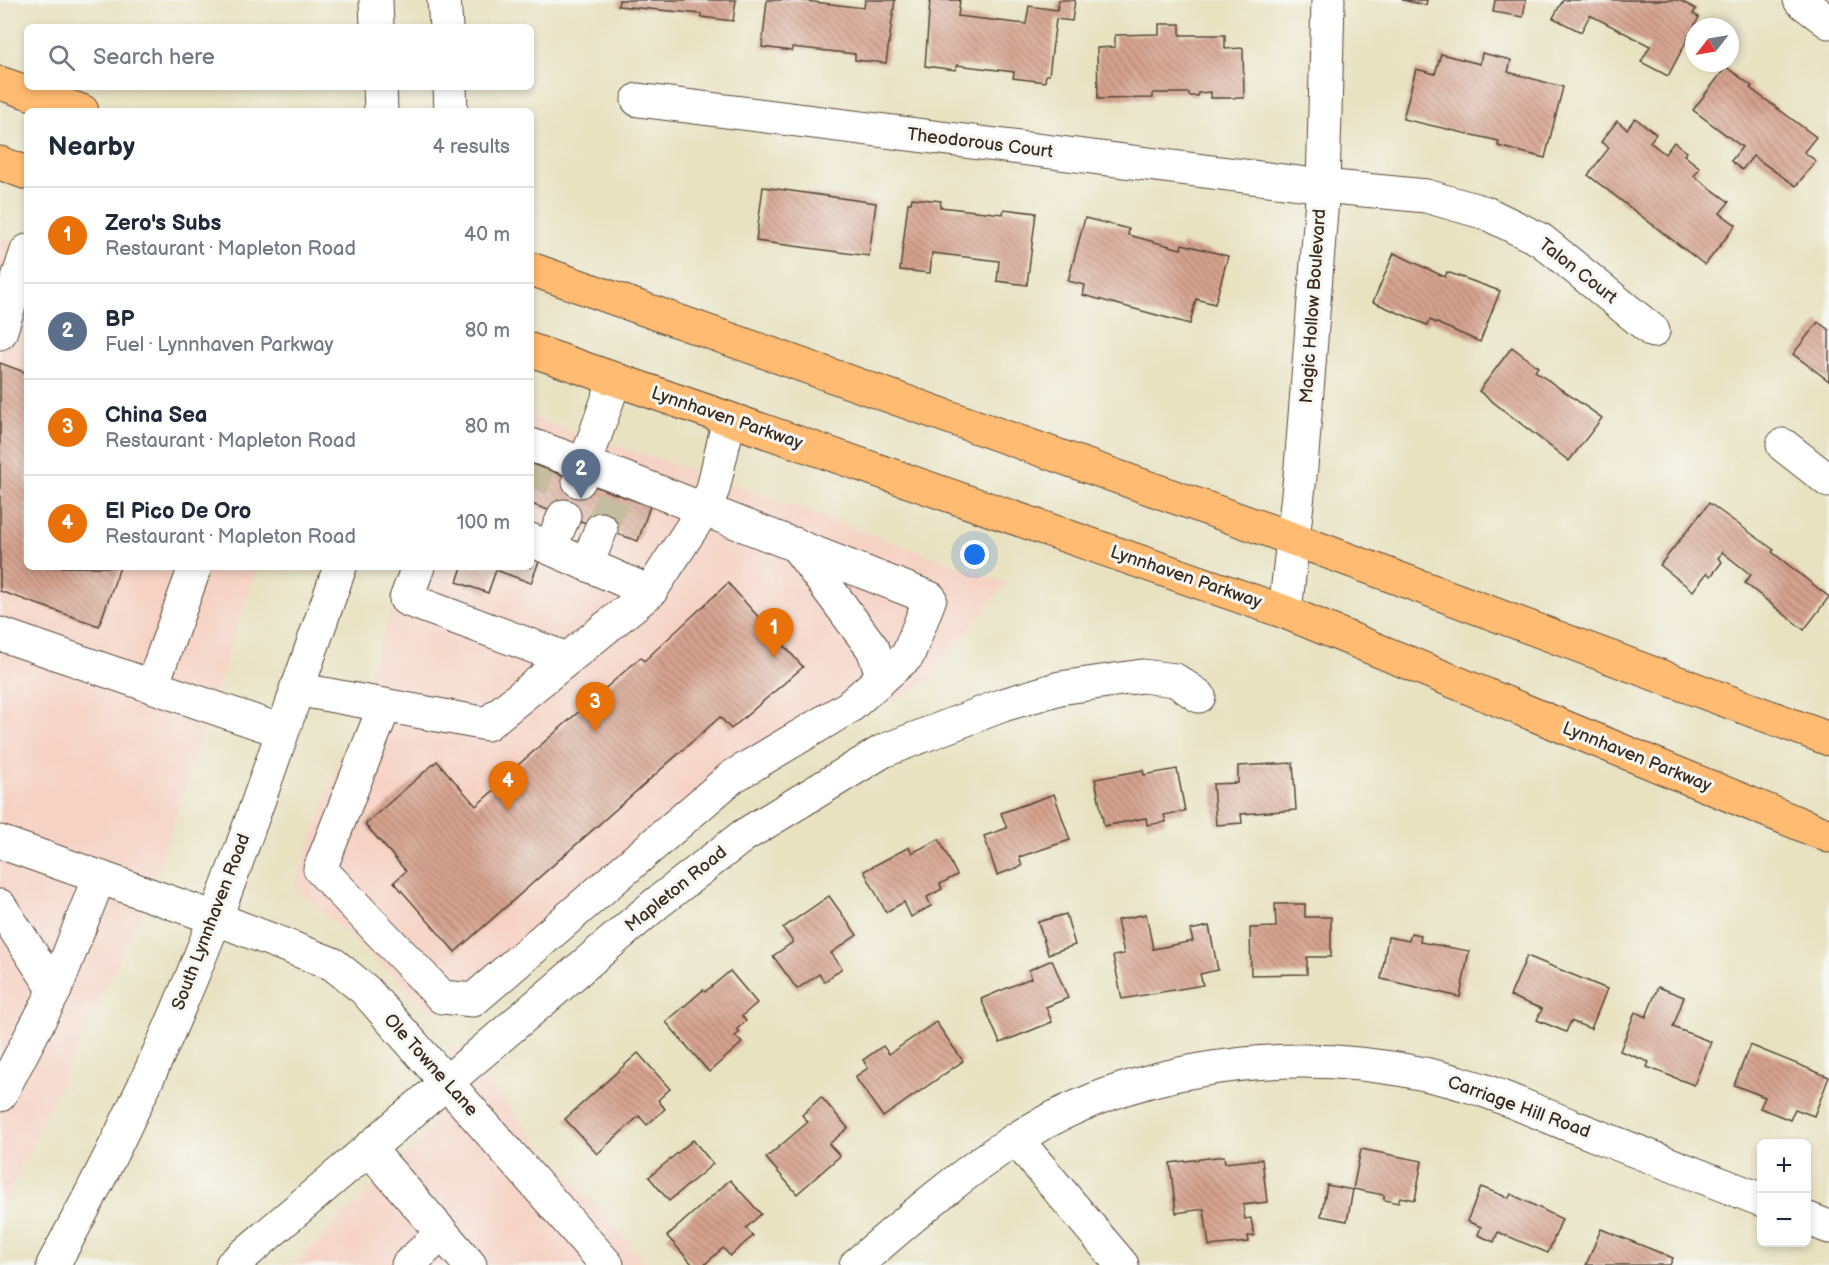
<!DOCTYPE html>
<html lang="en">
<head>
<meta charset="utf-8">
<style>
	:root { --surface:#fff; --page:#f2f2f3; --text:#1f2937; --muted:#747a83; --line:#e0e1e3; --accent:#1f6fb2 }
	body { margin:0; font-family:"Balsamiq Sans",sans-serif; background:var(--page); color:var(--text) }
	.controls { position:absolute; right:18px; bottom:18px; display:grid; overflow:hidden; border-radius:9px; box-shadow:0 3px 9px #0003 }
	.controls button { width:54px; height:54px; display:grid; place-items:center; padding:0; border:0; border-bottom:2px solid var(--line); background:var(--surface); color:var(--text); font:30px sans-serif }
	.compass { position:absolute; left:1685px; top:18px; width:54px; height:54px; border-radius:50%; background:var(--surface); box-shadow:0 3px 9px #0003; rotate:239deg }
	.you { position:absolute; left:975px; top:555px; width:21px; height:21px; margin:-15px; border:4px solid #fff; border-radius:50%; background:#1a73e8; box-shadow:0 0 0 9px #1a73e833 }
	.badge { display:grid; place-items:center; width:39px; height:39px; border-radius:50%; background:var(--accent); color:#fff; font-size:20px; font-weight:700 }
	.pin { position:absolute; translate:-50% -50px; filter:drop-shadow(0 2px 3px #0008) }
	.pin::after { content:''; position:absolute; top:32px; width:21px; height:18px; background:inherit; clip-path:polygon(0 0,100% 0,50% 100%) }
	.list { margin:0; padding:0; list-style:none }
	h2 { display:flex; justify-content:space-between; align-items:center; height:78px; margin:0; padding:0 24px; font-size:26px }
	h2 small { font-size:20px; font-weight:400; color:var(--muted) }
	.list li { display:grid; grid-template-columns:39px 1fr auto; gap:18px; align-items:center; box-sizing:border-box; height:96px; padding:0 24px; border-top:2px solid var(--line) }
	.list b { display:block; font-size:22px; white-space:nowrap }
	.list p { margin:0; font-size:20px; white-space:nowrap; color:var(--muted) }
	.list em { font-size:20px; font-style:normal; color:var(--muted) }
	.icon { flex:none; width:33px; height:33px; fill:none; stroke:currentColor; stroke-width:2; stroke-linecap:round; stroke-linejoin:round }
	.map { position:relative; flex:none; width:1829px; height:1265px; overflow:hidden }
	.search { position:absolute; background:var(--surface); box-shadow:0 3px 9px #0003; left:24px; top:24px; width:510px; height:66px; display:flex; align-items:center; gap:15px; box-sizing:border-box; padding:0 21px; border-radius:9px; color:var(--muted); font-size:22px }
	.panel { position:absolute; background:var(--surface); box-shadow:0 3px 9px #0003; left:24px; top:108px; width:510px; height:462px; border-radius:9px }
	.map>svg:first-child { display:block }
	.built { fill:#f6d2c4 }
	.building { fill:url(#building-back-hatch) }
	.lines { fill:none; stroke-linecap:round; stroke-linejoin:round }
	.minor-tunnel { stroke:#c5bda0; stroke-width:33; stroke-dasharray:33 16; stroke-linecap:butt }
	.minor-casing { stroke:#554636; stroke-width:35 }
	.major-casing { stroke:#554636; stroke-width:35 }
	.minor { stroke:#fff; stroke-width:33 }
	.major { stroke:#ffbb71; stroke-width:33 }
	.labels { text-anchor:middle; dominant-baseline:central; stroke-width:6; stroke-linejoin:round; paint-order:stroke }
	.street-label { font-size:18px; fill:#3b2a1e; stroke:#f6f6f2 }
</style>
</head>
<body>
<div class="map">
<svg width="1829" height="1265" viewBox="0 0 1829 1265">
	<defs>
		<pattern id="building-back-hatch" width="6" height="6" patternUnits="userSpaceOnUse" patternTransform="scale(1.5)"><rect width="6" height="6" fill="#d6a38f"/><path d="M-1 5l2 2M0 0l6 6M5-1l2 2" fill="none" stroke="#af8574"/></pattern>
	</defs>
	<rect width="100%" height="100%" fill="#f6f6f2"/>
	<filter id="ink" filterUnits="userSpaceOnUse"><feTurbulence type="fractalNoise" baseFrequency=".0167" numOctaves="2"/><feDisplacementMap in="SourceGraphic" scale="12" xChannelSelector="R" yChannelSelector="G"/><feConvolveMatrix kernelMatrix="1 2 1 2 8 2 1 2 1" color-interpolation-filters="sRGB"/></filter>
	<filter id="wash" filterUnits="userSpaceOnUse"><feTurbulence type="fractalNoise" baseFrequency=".008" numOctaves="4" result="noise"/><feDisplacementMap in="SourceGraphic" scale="24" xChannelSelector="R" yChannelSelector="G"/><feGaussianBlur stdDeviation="1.35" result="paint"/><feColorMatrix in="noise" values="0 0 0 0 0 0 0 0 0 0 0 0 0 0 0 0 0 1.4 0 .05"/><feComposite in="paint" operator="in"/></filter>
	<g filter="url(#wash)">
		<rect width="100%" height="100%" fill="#e8e2c1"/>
		<!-- built -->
		<g class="built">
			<path d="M0 237 27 246V567H257L150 893 0 1212Z"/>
			<path d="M531 417 712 477 1006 583 928 683 698 794 435 1014 295 887 407 567H531Z"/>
			<path d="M452 1043 648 1265H294L427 1134Z"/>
		</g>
		<g id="blocks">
			<!-- building -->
			<g class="building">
				<path d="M619 0H736L733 21 701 17V14L618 6Z"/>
				<path d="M767 0H797L864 8 865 0H895L886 63 855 60V54L792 47V51L762 47Z"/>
				<path d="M930 0H960L958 16 1026 24 1029 6 1057 10 1059 0H1075L1072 21 1056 19 1049 75H1046L1045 82 1013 78 1014 72 957 65 956 70 925 66Z"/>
				<path d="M1402 0H1427L1426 5Z"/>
				<path d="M1495 0H1526L1523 17 1493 12Z"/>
				<path d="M1563 0H1679L1696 9 1693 14 1699 17 1668 76 1641 62 1650 46 1590 15 1581 32 1553 18Z"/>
				<path d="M1159 24H1180V35H1225V49L1243 48 1244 98H1211V92L1198 93V96H1189V93H1153V98L1098 99 1097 48 1115 47V35L1159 34Z"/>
				<path d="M1482 53 1511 60 1508 72 1563 87 1545 158 1498 146 1499 141 1403 119 1416 69 1435 74 1441 54 1480 64Z"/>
				<path d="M1726 67 1752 86 1750 88 1816 137 1804 152 1816 161 1796 186 1753 156 1742 170 1731 161 1742 147 1693 110Z"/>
				<path d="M1635 118 1656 134 1650 142 1665 154 1674 142 1687 152 1684 155 1700 168 1694 176 1729 202 1720 213 1736 225 1705 265 1588 175 1609 148 1601 142 1617 121 1627 129Z"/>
				<path d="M763 187 876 203 869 256 756 241Z"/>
				<path d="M912 198 941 201 940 207 1003 214 1004 209 1036 213 1027 285 997 281 999 261 932 253 930 273 900 270 908 203H911Z"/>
				<path d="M1085 218 1129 229 1128 235 1181 249 1182 244 1228 256 1215 304 1196 299 1190 324 1083 295 1085 285 1068 281Z"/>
				<path d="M1394 253 1445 277 1447 272 1500 291 1480 342 1430 320 1427 325 1373 302Z"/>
				<path d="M1818 322 1829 330V381L1793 354Z"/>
				<path d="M1512 347 1538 367 1535 371 1602 418 1569 461 1479 391Z"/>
				<path d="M0 363 27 373V567H120L99 626 0 591Z"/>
				<path d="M531 464 650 506 638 541 531 504Z"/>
				<path d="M1709 503 1774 550 1772 552 1829 597 1804 630 1745 583 1751 575 1722 552 1718 558 1722 562 1711 576 1707 573 1693 591 1660 565Z"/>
				<path d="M531 558 539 561 531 583 496 570 488 593 457 582 462 567H531Z"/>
				<path d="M728 583 803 667 731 729 720 717 455 952 394 882 406 871 365 824 437 761 476 806 503 782 501 780 641 657 644 661Z"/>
				<path d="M1293 763 1296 810 1241 814 1242 823 1216 825 1213 784 1238 783V766Z"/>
				<path d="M1177 769 1185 811 1164 815 1166 822 1147 825 1146 818 1104 826 1095 779 1143 770 1144 775Z"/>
				<path d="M1054 794 1070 840 1019 857 1022 866 997 875 984 836 1007 828 1001 813Z"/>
				<path d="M939 839 957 875 940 884 942 889 927 897 931 906 911 917 904 902 886 912 864 871 909 847 912 853Z"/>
				<path d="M829 896 857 935 831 953 842 968 824 982 819 974 797 989 773 956 793 942 783 928Z"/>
				<path d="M1275 904H1305V917H1331V957H1307V974L1251 975 1250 928 1276 927Z"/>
				<path d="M1066 914 1075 945 1048 954 1038 922Z"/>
				<path d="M1146 914 1153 949 1193 941 1190 930 1209 926 1218 970 1200 974 1203 985 1122 999 1113 956 1124 954 1117 920Z"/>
				<path d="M1411 933 1421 935 1420 942 1469 951 1460 997 1381 979 1388 937 1409 941Z"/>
				<path d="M1527 956 1607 989 1591 1029 1571 1021 1566 1032 1537 1020 1542 1009 1510 996Z"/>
				<path d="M1052 960 1068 998 1046 1007 1052 1022 1000 1043 981 999 1031 978 1029 970Z"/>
				<path d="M730 971 757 1003 742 1016 746 1021 737 1029 740 1032 735 1036 742 1043 709 1072 666 1022 703 990 705 992Z"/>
				<path d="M1658 987 1684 997 1673 1027 1711 1042 1694 1085 1647 1067 1649 1062 1620 1051 1635 1012 1646 1017Z"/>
				<path d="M936 1022 963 1061 883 1117 855 1077 868 1068 863 1060 883 1046 889 1054Z"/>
				<path d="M1750 1045 1829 1077 1814 1116 1795 1109 1790 1120 1760 1108 1765 1097 1734 1085Z"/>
				<path d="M638 1053 670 1089 658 1100 665 1109 647 1125 639 1116 597 1154 565 1119Z"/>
				<path d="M821 1097 848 1128 829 1144 840 1156 797 1194 766 1158 808 1122 802 1115Z"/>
				<path d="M693 1140 713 1164 669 1201 649 1177Z"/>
				<path d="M1361 1149 1422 1161 1415 1200 1400 1197 1398 1203 1384 1200V1195L1353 1189Z"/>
				<path d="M1224 1156 1225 1163 1262 1159 1267 1202 1243 1205 1245 1219 1251 1218 1254 1236H1248L1249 1242 1209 1246 1204 1209 1176 1213 1170 1163Z"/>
				<path d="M730 1180 761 1214 746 1228 753 1236 730 1256 723 1248 704 1265H693L667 1236Z"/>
				<path d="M1327 1185 1353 1190 1347 1221 1321 1216Z"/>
				<path d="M1481 1187 1509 1198 1511 1194 1562 1219 1548 1253 1498 1232 1494 1242 1478 1235 1481 1227 1467 1221Z"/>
				<path d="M1601 1229 1673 1258 1670 1265H1586Z"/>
			</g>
		</g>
	</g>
	<g filter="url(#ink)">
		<use href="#blocks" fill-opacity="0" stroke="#554636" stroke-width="1.5"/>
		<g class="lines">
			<!-- minor-tunnel -->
			<g class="minor-tunnel">
				<path d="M531 488 538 467"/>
				<path d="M601 529 615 494"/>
			</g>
			<!-- minor casing -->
			<g class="minor-casing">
				<g id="minor">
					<path d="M376 0 377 27"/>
					<path d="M444 0 446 27"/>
					<path d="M1800 0 1829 22"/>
					<path d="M380 87 381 111"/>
					<path d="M450 87 451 111"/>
					<path d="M638 100 1323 186 1426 196 1486 213 1541 240 1653 331"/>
					<path d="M0 333 27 251"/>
					<path d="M1783 445 1829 481"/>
					<path d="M579 481 615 379"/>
					<path d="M531 540 650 592"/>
					<path d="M795 544 873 649 883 677"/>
					<path d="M550 548 564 516"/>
					<path d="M587 564 601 529"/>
					<path d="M418 567 406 599 567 659"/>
					<path d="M1285 612 1301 467 1323 186 1328 0"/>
					<path d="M0 634 282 731"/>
					<path d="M152 686 195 567"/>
					<path d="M296 689 487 724 650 592 704 509 713 489 729 419"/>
					<path d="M385 705 320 869 442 997 473 1000 732 777 849 707 908 655 930 598 621 477 531 445"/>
					<path d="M0 842 215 918 333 964 365 990 607 1265"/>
					<path d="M0 906 55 990"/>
					<path d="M0 1095 55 990 99 877"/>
					<path d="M1016 1139 1122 1265"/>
					<path d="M369 1149 470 1265"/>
					<path d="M1806 1218 1829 1227"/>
					<path d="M53 1265C115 1153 169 1038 215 919 260 803 298 684 340 567"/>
					<path d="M232 1265 657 903 743 836 883 751 1003 705 1060 688 1142 676 1175 680 1199 696"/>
					<path d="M408 1265 442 1233"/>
					<path d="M856 1265C908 1220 958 1176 1016 1139 1150 1055 1331 1040 1480 1089 1511 1100 1542 1114 1572 1126 1635 1151 1698 1175 1762 1200"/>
				</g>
			</g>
			<!-- major casing -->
			<g class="major-casing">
				<g id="major">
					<path d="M0 83 82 111"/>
					<path d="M0 163 27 173"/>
					<path d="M531 269 1293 539 1829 739"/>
					<path d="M531 350 1285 612 1829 836"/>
				</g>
			</g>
			<!-- minor -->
			<use href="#minor" class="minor"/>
			<!-- major -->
			<use href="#major" class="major"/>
		</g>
	</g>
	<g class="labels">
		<!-- street labels -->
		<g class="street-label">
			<text transform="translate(980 143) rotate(7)">Theodorous Court</text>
			<text transform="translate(1578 271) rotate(38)">Talon Court</text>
			<text transform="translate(1313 306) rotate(-86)">Magic Hollow Boulevard</text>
			<text transform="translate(727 418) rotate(19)">Lynnhaven Parkway</text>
			<text transform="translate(1186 577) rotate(19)">Lynnhaven Parkway</text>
			<text transform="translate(1637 757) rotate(22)">Lynnhaven Parkway</text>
			<text transform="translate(676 889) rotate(-39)">Mapleton Road</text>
			<text transform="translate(211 922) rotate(-69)">South Lynnhaven Road</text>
			<text transform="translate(431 1065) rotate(48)">Ole Towne Lane</text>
			<text transform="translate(1519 1107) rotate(20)">Carriage Hill Road</text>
		</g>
	</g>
</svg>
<div class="controls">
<button>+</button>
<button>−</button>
</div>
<svg class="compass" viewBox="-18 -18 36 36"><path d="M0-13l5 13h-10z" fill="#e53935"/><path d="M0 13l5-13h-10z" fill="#747a83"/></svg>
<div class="you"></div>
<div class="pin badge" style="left:774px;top:658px;background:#e8710a">1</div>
<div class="pin badge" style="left:581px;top:499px;background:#5c6f8a">2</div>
<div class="pin badge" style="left:595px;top:732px;background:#e8710a">3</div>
<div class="pin badge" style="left:508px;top:811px;background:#e8710a">4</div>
<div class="search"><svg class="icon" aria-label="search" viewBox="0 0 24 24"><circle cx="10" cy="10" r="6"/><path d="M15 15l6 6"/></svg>Search here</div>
<section class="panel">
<h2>Nearby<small>4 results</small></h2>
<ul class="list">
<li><span class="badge" style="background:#e8710a">1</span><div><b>Zero's Subs</b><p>Restaurant · Mapleton Road</p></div><em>40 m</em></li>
<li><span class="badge" style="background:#5c6f8a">2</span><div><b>BP</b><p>Fuel · Lynnhaven Parkway</p></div><em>80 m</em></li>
<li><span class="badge" style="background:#e8710a">3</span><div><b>China Sea</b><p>Restaurant · Mapleton Road</p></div><em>80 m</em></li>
<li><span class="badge" style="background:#e8710a">4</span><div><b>El Pico De Oro</b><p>Restaurant · Mapleton Road</p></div><em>100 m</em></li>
</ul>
</section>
</div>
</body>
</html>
